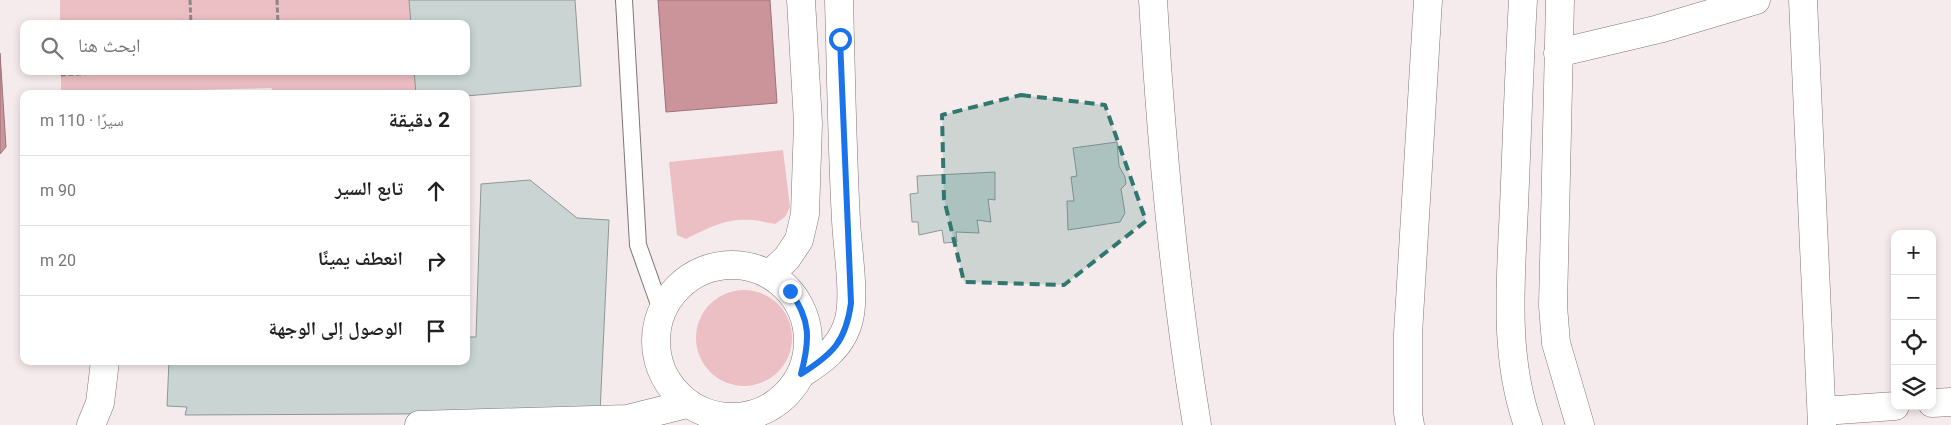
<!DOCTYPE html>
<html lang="ar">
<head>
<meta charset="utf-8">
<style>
	:root { --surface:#fff; --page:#f2f2f2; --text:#222; --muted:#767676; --line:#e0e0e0 }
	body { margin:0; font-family:Roboto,"Noto Naskh Arabic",sans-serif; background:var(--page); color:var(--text); direction:rtl }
	.controls { position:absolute; right:15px; bottom:15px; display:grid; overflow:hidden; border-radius:10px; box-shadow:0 2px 8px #0003 }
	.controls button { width:45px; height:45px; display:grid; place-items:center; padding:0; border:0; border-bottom:1px solid var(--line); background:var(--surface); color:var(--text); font:25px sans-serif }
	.stop { position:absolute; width:15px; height:15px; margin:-11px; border:4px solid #1a73e8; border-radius:50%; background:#fff }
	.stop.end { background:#1a73e8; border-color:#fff; box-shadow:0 1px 5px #0008 }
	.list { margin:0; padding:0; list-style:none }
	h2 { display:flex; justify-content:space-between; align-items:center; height:65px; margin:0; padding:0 20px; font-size:21px }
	h2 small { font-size:16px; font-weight:400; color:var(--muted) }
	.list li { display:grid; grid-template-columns:32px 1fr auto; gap:15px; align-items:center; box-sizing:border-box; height:70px; padding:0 20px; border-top:1px solid var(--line) }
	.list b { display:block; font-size:19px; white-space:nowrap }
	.list em { font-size:16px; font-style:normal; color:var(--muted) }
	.icon { flex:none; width:28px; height:28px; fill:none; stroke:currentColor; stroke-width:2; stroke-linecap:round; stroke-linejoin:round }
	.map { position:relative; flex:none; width:1951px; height:425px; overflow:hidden; direction:ltr }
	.search { position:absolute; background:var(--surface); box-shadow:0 2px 8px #0003; left:20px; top:20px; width:450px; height:55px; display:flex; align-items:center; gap:12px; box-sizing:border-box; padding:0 18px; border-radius:10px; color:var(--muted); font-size:19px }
	.panel { position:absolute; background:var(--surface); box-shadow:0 2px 8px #0003; left:20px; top:90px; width:450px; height:275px; border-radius:10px; direction:rtl }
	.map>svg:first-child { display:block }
	.park { fill:#ecbfc4 }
	.water { fill:#cb939a; stroke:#9a7277 }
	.building { fill:#cad5d3; stroke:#8d9795 }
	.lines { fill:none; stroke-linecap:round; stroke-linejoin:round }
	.service-casing { stroke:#7f7576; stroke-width:18 }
	.minor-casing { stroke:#7f7576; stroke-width:29 }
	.secondary-casing { stroke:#7f7576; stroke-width:29 }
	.path { stroke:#8e8788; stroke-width:3; stroke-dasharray:5 2.5; stroke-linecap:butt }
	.service { stroke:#fff; stroke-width:16 }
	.minor { stroke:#fff; stroke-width:28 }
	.secondary { stroke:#fff; stroke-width:28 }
	.route { stroke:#1a73e8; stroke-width:6 }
	.marked { fill:#307770; fill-opacity:0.2; stroke:#307770; stroke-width:4; stroke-dasharray:10 6; stroke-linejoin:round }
</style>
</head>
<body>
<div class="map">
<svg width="1951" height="425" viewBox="0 0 1951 425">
	<rect width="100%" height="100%" fill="#f6ebec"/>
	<!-- park -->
	<g class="park">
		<path d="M60 0H409L411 24H60Z"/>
		<path d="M61 71H414L416 94H270L272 88 61 93Z"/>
		<path d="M783 150 790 207 785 217 775 224C736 215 722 221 686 239L677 235 669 162Z"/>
		<circle cx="744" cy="338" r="48"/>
	</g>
	<!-- water -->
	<g class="water">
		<path d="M658 0H770L777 103 666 112Z"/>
		<path d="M0 53 6 147 0 154Z"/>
	</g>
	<!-- building -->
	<g class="building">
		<path d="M409 0H575L581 86 466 96V94H416L414 71H466V24H411Z"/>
		<path d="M1117 142 1119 166 1125 177 1126 184 1121 189 1125 213 1120 222 1068 230 1067 201H1074L1071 177 1077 176 1073 148Z"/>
		<path d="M995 172V200L988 199 991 222 977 220 979 233 956 232 957 242 944 243 942 230 919 235 918 222H912L910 194 918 193 917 176Z"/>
		<path d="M530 180 577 218 609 220 600 413 185 415 187 407 167 406 169 361H466V337H476L481 184Z"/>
	</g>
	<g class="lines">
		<!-- service casing -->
		<g class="service-casing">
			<path id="service" d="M624 0 638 245 661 310"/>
		</g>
		<!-- minor casing -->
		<g class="minor-casing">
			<g id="minor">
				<path d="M1153 0C1161 142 1174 285 1197 425"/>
				<path d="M1803 0 1822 425"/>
				<path d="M1558 53 1659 29 1756 0"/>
				<circle cx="732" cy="341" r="76"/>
				<path d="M770 274 787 258 799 240 805 214 808 123 801 0"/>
				<path d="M801 374C821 361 839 349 847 326 857 301 847 248 846 220 842 147 841 73 839 0"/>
				<path d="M1932 403 1951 402"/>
				<path d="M1823 411 1895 406"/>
				<path d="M91 425 100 403 105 361"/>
				<path d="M419 425 627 419 687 404"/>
				<path d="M1410 425 1408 413V334L1428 0"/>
			</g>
		</g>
		<!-- secondary casing -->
		<g class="secondary-casing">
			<g id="secondary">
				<path d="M1523 0C1519 69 1517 137 1514 206 1511 279 1503 354 1528 425"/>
				<path d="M1560 0 1553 306 1556 343 1580 425"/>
			</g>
		</g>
		<!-- path -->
		<g class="path">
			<path d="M190 0 191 24"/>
			<path d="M277 0 278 24"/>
			<path d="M61 75 140 71"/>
		</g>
		<!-- service -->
		<use href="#service" class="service"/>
		<!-- minor -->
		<use href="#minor" class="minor"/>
		<!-- secondary -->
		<use href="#secondary" class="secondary"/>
	</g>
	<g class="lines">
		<!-- route -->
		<path class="route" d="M790 291C811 320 810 340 801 374 833 354 846 341 851 303L840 39"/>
	</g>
	<!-- marked area -->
	<path class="marked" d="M1021 95 1105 105 1146 221 1064 285 964 282 944 199 942 115Z"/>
</svg>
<div class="controls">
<button>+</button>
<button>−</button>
<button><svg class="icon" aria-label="locate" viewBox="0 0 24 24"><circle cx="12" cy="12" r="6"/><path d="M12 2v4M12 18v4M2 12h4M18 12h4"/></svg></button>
<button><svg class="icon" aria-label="layers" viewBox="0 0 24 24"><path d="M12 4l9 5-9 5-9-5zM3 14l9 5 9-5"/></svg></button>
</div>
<div class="stop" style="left:840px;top:39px"></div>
<div class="stop end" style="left:790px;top:291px"></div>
<div class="search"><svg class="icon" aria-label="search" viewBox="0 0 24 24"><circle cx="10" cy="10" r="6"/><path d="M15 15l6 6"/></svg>ابحث هنا</div>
<section class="panel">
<h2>2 دقيقة<small>سيرًا · 110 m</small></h2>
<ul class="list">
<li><svg class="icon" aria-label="ahead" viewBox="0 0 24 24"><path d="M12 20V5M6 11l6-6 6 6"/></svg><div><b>تابع السير</b></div><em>90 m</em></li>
<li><svg class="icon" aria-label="right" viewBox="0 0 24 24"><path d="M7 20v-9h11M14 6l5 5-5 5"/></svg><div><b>انعطف يمينًا</b></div><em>20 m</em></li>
<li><svg class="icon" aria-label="arrive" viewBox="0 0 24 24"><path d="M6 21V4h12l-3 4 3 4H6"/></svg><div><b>الوصول إلى الوجهة</b></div></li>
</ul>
</section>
</div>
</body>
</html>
